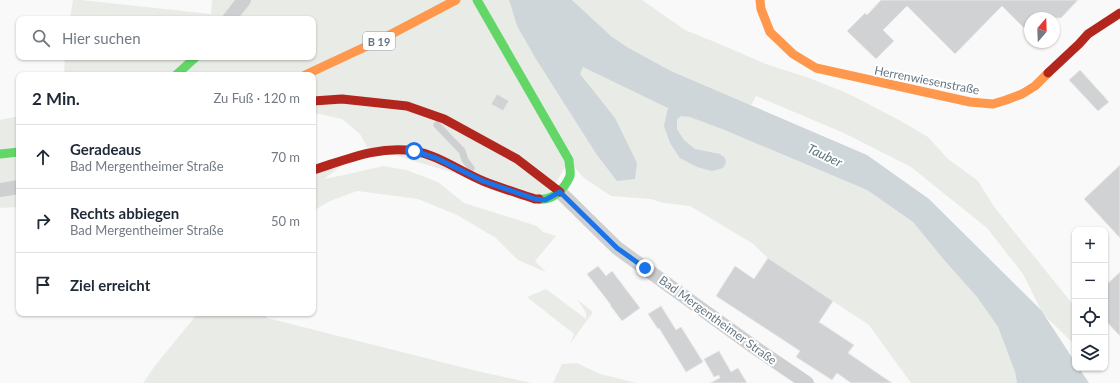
<!DOCTYPE html>
<html lang="de">
<head>
<meta charset="utf-8">
<style>
	:root { --surface:#fff; --page:#f6f6f7; --text:#1f2937; --muted:#747a83; --line:#e0e1e3 }
	body { margin:0; font-family:Lato,sans-serif; background:var(--page); color:var(--text) }
	.controls { position:absolute; right:12px; bottom:12px; display:grid; overflow:hidden; border-radius:8px; box-shadow:0 1px 3px #0004 }
	.controls button { width:36px; height:36px; display:grid; place-items:center; padding:0; border:0; border-bottom:1px solid var(--line); background:var(--surface); color:var(--text); font:20px sans-serif }
	.compass { position:absolute; left:1024px; top:12px; width:36px; height:36px; border-radius:50%; background:var(--surface); box-shadow:0 1px 3px #0004; rotate:19deg }
	.stop { position:absolute; width:12px; height:12px; margin:-9px; border:3px solid #1a73e8; border-radius:50%; background:#fff }
	.stop.end { background:#1a73e8; border-color:#fff; box-shadow:0 1px 4px #0008 }
	.list { margin:0; padding:0; list-style:none }
	h2 { display:flex; justify-content:space-between; align-items:center; height:52px; margin:0; padding:0 16px; font-size:17px }
	h2 small { font-size:13px; font-weight:400; color:var(--muted) }
	.list li { display:grid; grid-template-columns:26px 1fr auto; gap:12px; align-items:center; box-sizing:border-box; height:64px; padding:0 16px; border-top:1px solid var(--line) }
	.list b { display:block; font-size:15px; white-space:nowrap }
	.list p { margin:0; font-size:13px; white-space:nowrap; color:var(--muted) }
	.list em { font-size:13px; font-style:normal; color:var(--muted) }
	.icon { flex:none; width:22px; height:22px; fill:none; stroke:currentColor; stroke-width:2; stroke-linecap:round; stroke-linejoin:round }
	.map { position:relative; flex:none; width:1120px; height:383px; overflow:hidden }
	.search { position:absolute; background:var(--surface); box-shadow:0 1px 3px #0004; left:16px; top:16px; width:300px; height:44px; display:flex; align-items:center; gap:10px; box-sizing:border-box; padding:0 14px; border-radius:8px; color:var(--muted); font-size:15px }
	.panel { position:absolute; background:var(--surface); box-shadow:0 1px 3px #0004; left:16px; top:72px; width:300px; height:244px; border-radius:8px }
	.map>svg:first-child { display:block }
	.green { fill:#e8ebe6 }
	.water { fill:#ced6d9 }
	.building { fill:#d0d2d3; stroke:#e8e8e8 }
	.lines { fill:none; stroke-linecap:round; stroke-linejoin:round }
	.lane { stroke:#cecfd0; stroke-width:7 }
	.street { stroke:#cecfd0; stroke-width:14 }
	.fast { stroke:#63d668; stroke-width:9 }
	.slow { stroke:#ff974d; stroke-width:9 }
	.jam { stroke:#b3261e; stroke-width:9 }
	.route { stroke:#1a73e8; stroke-width:5 }
	.labels { text-anchor:middle; dominant-baseline:central; stroke-width:4; stroke-linejoin:round; paint-order:stroke }
	.shield { fill:#fff; stroke:#939fa8; stroke-width:1 }
	.shield-label { font-size:11px; font-weight:bold; fill:#657683 }
	.street-label { font-size:12px; fill:#657683; stroke:#fff }
	.water-label { font-size:13px; font-style:italic; fill:#60757c; stroke:#fff }
</style>
</head>
<body>
<div class="map">
<svg width="1120" height="383" viewBox="0 0 1120 383">
	<rect width="100%" height="100%" fill="#f9f9f9"/>
	<!-- green -->
	<g class="green">
		<path d="M73 0H81L211 14 212 0H509L517 26 668 108 722 129 867 190 913 222 944 260 977 297 998 327 1015 372 1017 383H911L869 325 768 258 752 243 690 206 664 203 651 199 611 196 584 178 569 161 545 200 367 147 360 134 342 119 319 114H313V75H64L65 57H313V19H70Z"/>
		<path d="M572 0H642L685 30 727 47 766 64 809 78 847 93 899 120 928 137 948 159 978 181 995 208 1075 307V344L1073 343 1043 314 1023 274 987 228 911 167 844 133 756 96 751 105 671 71 627 47 611 36Z"/>
		<path d="M19 116V207L0 208V120Z"/>
		<path d="M353 157 324 179 349 174 383 166 406 170 438 182 464 203 537 226 543 232 556 236 535 261 546 272 518 260 496 238 457 215 418 199 357 191 330 201 313 211V170Z"/>
		<path d="M546 289 586 319V313L578 300 593 312 570 344 574 334 527 297Z"/>
		<path d="M198 313H266L267 318 477 371 532 383H143L154 367Z"/>
		<path d="M577 363 600 374 637 383H553L562 364Z"/>
	</g>
	<!-- water -->
	<path class="water" d="M509 0H572L611 36 627 47 671 71 867 155 929 199 1041 310 1075 362V368H1079L1089 383H1017L1015 372 998 327 977 297 944 260 913 222 867 190 722 129 690 117 681 116 677 119V129L684 140 695 149 720 154 725 158 726 163 723 168 712 171 697 167 680 158 670 143 664 126 668 108 583 67 580 74 615 118 637 163 635 179 617 181 597 155 536 59 517 26Z"/>
	<!-- building -->
	<g class="building">
		<path d="M881 0H1078L1061 18H1030V34L1002 6 955 54 907 6 883 30 894 41 876 59 847 31 865 13 867 15Z"/>
		<path d="M1080 70 1109 102 1098 111 1069 80Z"/>
		<path d="M497 94 509 101 503 111 491 104Z"/>
		<path d="M1120 165V238L1084 199Z"/>
		<path d="M768 258 833 301 819 322 854 345 848 353 892 383H851L837 373 832 380 796 357 800 351 716 296 735 266 754 279Z"/>
		<path d="M598 266 606 276 612 271 640 308 622 321 610 305H611L587 274Z"/>
		<path d="M1120 272V336L1105 320V286Z"/>
		<path d="M661 306 676 330 681 327 703 362 686 372 659 328 658 329 648 314Z"/>
		<path d="M719 351 731 372 738 368 747 383H710L720 378 719 375 714 377 704 359Z"/>
	</g>
	<g class="lines">
		<!-- lane -->
		<path class="lane" d="M437 125 462 151 465 160 471 168"/>
		<!-- street -->
		<g class="street">
			<path d="M229 19 244 0"/>
			<path d="M0 190 19 187"/>
			<path d="M560 192 617 248 754 347 807 383"/>
		</g>
		<!-- fast -->
		<g class="fast">
			<path d="M477 0 569 160C569 165 571 171 570 176 565 188 553 201 539 199"/>
			<path d="M176 75 196 57"/>
			<path d="M0 154 19 152"/>
		</g>
		<!-- slow -->
		<g class="slow">
			<path d="M760 0 761 9 770 32 793 54 816 68 970 102 993 104 1006 100 1022 94 1035 86 1048 73"/>
			<path d="M305 75 382 39 456 0"/>
		</g>
		<!-- jam -->
		<g class="jam">
			<path d="M1048 73 1079 44 1088 34 1120 13"/>
			<path d="M313 101 342 99 407 106 444 119 517 159 560 192"/>
			<path d="M313 170C345 160 379 145 414 151 438 155 461 172 483 181 500 188 518 193 535 199H539"/>
		</g>
	</g>
	<g class="lines">
		<!-- route -->
		<path class="route" d="M414 151 436 158 483 181 535 199 545 200 560 192 617 248 645 268"/>
	</g>
	<g class="labels">
		<!-- shield labels -->
		<rect class="shield" x="363" y="32" width="32" height="18" rx="3"/>
		<g class="shield-label">
			<text x="379" y="41">B 19</text>
		</g>
		<!-- street labels -->
		<g class="street-label">
			<text transform="translate(927 80) rotate(11)">Herrenwiesenstraße</text>
			<text transform="translate(718 320) rotate(36)">Bad Mergentheimer Straße</text>
		</g>
		<!-- water labels -->
		<g class="water-label">
			<text transform="translate(825 155) rotate(25)">Tauber</text>
		</g>
	</g>
</svg>
<div class="controls">
<button>+</button>
<button>−</button>
<button><svg class="icon" aria-label="locate" viewBox="0 0 24 24"><circle cx="12" cy="12" r="6"/><path d="M12 2v4M12 18v4M2 12h4M18 12h4"/></svg></button>
<button><svg class="icon" aria-label="layers" viewBox="0 0 24 24"><path d="M12 4l9 5-9 5-9-5zM3 14l9 5 9-5"/></svg></button>
</div>
<svg class="compass" viewBox="-18 -18 36 36"><path d="M0-13l5 13h-10z" fill="#e53935"/><path d="M0 13l5-13h-10z" fill="#747a83"/></svg>
<div class="stop" style="left:414px;top:151px"></div>
<div class="stop end" style="left:645px;top:268px"></div>
<div class="search"><svg class="icon" aria-label="search" viewBox="0 0 24 24"><circle cx="10" cy="10" r="6"/><path d="M15 15l6 6"/></svg>Hier suchen</div>
<section class="panel">
<h2>2 Min.<small>Zu Fuß · 120 m</small></h2>
<ul class="list">
<li><svg class="icon" aria-label="ahead" viewBox="0 0 24 24"><path d="M12 20V5M6 11l6-6 6 6"/></svg><div><b>Geradeaus</b><p>Bad Mergentheimer Straße</p></div><em>70 m</em></li>
<li><svg class="icon" aria-label="right" viewBox="0 0 24 24"><path d="M7 20v-9h11M14 6l5 5-5 5"/></svg><div><b>Rechts abbiegen</b><p>Bad Mergentheimer Straße</p></div><em>50 m</em></li>
<li><svg class="icon" aria-label="arrive" viewBox="0 0 24 24"><path d="M6 21V4h12l-3 4 3 4H6"/></svg><div><b>Ziel erreicht</b></div></li>
</ul>
</section>
</div>
</body>
</html>
